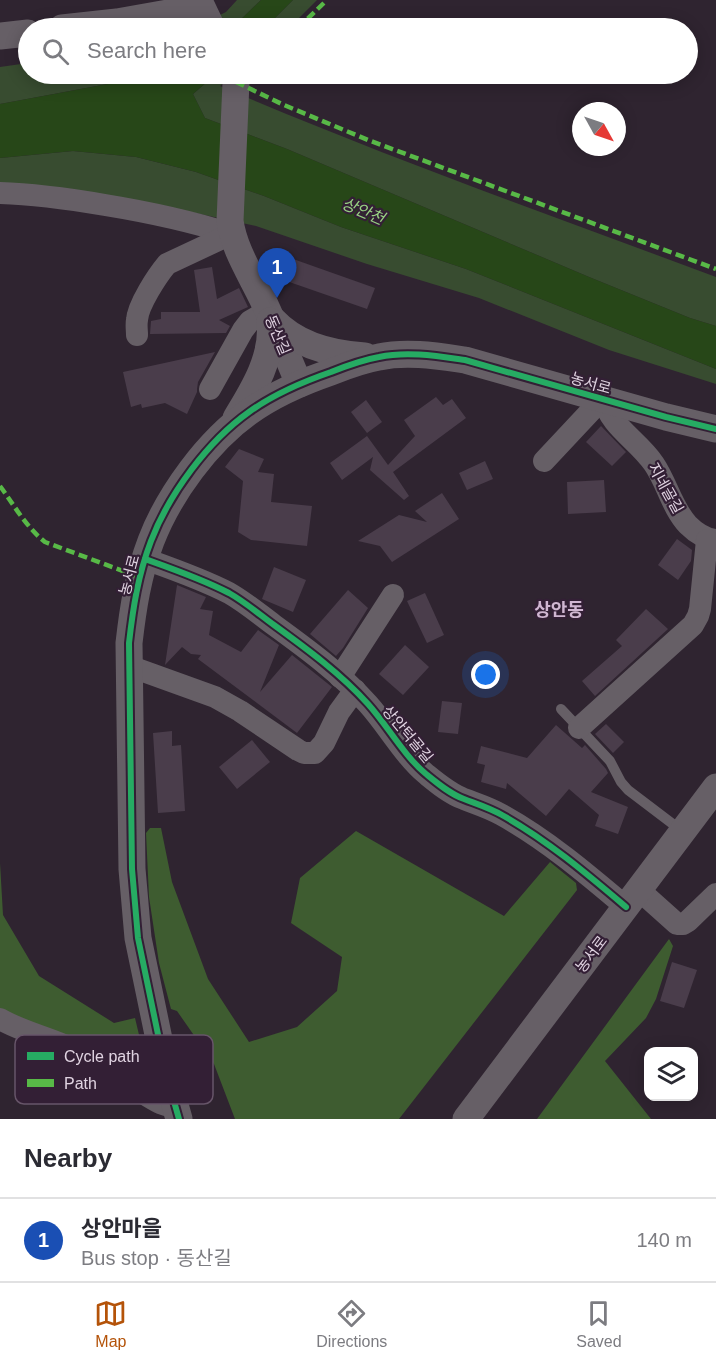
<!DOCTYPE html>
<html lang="en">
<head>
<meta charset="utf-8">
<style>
	:root { --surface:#fff; --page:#f2f2f3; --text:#2b2b33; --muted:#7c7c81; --line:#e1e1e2; --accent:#b45309 }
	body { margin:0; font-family:Helvetica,"Noto Sans KR",sans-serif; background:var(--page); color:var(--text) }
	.controls { position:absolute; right:18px; bottom:18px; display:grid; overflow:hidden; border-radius:12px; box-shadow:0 3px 15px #0003 }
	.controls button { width:54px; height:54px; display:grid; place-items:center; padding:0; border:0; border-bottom:2px solid var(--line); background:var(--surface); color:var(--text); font:30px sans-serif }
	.compass { position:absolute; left:572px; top:102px; width:54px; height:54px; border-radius:50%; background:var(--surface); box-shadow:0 3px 15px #0003; rotate:130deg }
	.you { position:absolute; left:486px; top:675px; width:21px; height:21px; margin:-15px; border:4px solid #fff; border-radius:50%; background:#1a73e8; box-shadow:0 0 0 9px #1a73e833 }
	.badge { display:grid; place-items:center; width:39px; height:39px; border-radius:50%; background:var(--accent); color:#fff; font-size:20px; font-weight:700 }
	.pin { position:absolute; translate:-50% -50px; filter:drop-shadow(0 2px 3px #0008) }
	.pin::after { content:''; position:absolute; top:32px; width:21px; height:18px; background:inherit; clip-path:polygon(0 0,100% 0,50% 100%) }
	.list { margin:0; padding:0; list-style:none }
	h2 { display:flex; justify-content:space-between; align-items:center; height:78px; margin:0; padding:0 24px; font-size:26px }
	h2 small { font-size:20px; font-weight:400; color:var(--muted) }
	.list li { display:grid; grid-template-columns:39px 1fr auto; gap:18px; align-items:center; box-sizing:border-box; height:84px; padding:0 24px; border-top:2px solid var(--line) }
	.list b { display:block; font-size:22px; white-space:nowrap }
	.list p { margin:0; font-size:20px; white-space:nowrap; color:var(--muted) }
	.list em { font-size:20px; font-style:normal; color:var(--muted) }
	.icon { flex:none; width:33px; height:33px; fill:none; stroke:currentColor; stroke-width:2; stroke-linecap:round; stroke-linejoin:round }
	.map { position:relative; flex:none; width:716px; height:1119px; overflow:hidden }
	.search { position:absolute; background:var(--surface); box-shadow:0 3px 15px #0003; left:18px; right:18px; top:18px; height:66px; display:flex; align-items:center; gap:15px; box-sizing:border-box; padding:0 21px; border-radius:33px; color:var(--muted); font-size:22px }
	.sheet { height:162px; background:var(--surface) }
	nav { display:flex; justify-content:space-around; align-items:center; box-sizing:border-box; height:84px; border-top:2px solid var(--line); background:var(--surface); font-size:16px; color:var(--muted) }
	nav a { display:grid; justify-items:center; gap:3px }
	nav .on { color:var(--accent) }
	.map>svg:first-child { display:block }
	.green { fill:#384c30 }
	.forest { fill:#3e5c30 }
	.water { fill:#274718 }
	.building { fill:#4a3d4b }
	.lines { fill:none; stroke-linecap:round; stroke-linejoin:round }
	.service { stroke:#665f66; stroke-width:10 }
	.minor { stroke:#665f66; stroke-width:22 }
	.tertiary { stroke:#665f66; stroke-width:27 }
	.quiet { stroke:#58b947; stroke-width:4.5; stroke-dasharray:9 4.5; stroke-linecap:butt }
	.cycleway-casing { stroke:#331f35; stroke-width:10 }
	.cycleway { stroke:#26ab63; stroke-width:6 }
	.labels { text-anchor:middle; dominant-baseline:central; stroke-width:4.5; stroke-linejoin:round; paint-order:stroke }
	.street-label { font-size:15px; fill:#e0d3e1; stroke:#331f35 }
	.water-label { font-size:16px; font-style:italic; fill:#98d183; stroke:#331f35 }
	.quarter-label { font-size:18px; font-weight:bold; fill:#d0b6d2; stroke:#331f35 }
	.key { fill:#331f35; stroke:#675569; stroke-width:1.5 }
	.key-label { font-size:16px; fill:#e0d3e1 }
</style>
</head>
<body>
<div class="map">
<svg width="716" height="1119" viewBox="0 0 716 1119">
	<rect width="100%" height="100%" fill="#2f2430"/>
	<!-- green -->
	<g class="green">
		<path d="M237 0H261L232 28H194L226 12Z"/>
		<path d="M293 0H317L289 28H265Z"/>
		<path d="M28 63V74H176L113 83 0 104V67Z"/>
		<path d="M216 74H236L220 86C383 156 550 215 716 277V326L690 318 589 277 287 149 205 118 193 94Z"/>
		<path d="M73 151 136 157 196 172 264 196 341 227 466 269 716 369V384L609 350 479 298 367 264 256 226 125 198 0 187V158Z"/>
	</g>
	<!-- forest -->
	<g class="forest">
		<path d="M150 828H161L172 882 208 979 249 1042 297 1027 337 991 342 957 291 923 300 878 356 831 504 916 550 862 576 883 577 890 399 1119H235L214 1064 177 1011 171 1009 159 963 149 897 146 833Z"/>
		<path d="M0 863 3 915 39 976 114 1023 135 1018 151 1085 0 1012Z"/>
		<path d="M669 939 673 946 656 999 646 1018 605 1061 651 1119H537Z"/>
	</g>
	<!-- water -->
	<g class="water">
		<path d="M261 0H293L265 28H232Z"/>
		<path d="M176 74H216L193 94 205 118 287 149 589 277 690 318 716 326V369L466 269 341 227 264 196 196 172 136 157 73 151 0 158V104L113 83Z"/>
	</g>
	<!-- building -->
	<g class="building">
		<path d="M279 254 375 288 367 309 272 276Z"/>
		<path d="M212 267 217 299 239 288 248 307 219 320 230 326 226 333 150 334 151 321 161 319V312H200L194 270Z"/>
		<path d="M215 352 198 382 197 389V392L187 414 165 403 142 408 141 404 131 407 123 372Z"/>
		<path d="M436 397 443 405 452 399 466 418 393 472 409 496 404 500 370 470 373 457 342 480 330 463 367 436 388 465 415 436 404 420Z"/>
		<path d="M366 400 382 422 367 433 351 412Z"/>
		<path d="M601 426 626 452 612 466 586 442Z"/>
		<path d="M239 449 264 459 258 472 274 474 271 502 312 506 307 546 251 540 238 532 243 481 225 467Z"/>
		<path d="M485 461 493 479 467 490 459 473Z"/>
		<path d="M604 480 606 512 568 514 567 482Z"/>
		<path d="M442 493 459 519 392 562 380 546 358 541 399 515 427 522 415 511Z"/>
		<path d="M677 539 692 550 691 561 678 580 658 565Z"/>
		<path d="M274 567 306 580 293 612 262 599Z"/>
		<path d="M177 585 206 597 200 609 213 611 209 635 241 652 258 630 279 645 260 692 292 655 332 687 297 733 198 659 201 655 191 654 182 647 165 665Z"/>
		<path d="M348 590 368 608 343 648 336 656 310 634Z"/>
		<path d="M425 593 444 635 427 643 407 601Z"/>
		<path d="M646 609 668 629 595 696 582 681 622 646 616 640Z"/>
		<path d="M405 645 429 667 403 695 379 674Z"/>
		<path d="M442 701 462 703 458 734 438 732Z"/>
		<path d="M606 724 624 742 613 753 595 734Z"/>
		<path d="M556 725 582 748 585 745 606 769 608 773 591 792 628 807 618 834 595 826 599 815 569 789 546 816 507 783 506 789 481 782 485 765 477 763 481 746 527 758Z"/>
		<path d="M172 731V746L181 745 185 811 158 813 153 733Z"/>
		<path d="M252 740 270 762 237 789 219 767Z"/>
		<path d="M672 962 697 970 684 1008 660 1001Z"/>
	</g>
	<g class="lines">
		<!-- service -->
		<path class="service" d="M561 709 610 761 621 782 628 790 682 831"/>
		<!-- minor -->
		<g class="minor">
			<path d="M0 193C36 194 70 199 105 205 148 212 190 221 231 234"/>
			<path d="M137 335C137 330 136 325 137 320 138 305 157 276 167 264L231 234"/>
			<path d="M210 389 243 330 250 321 268 311"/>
			<path d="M603 398C610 427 638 440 654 464 667 483 672 508 688 525 696 533 705 539 716 540"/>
			<path d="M544 461 603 398"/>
			<path d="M145 559C173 569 202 579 229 593 245 602 259 614 274 625 307 649 341 674 368 704 387 725 405 757 426 774 437 783 450 794 464 799 477 804 490 808 502 815 547 840 587 874 626 907"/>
			<path d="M129 666 215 697 240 711 298 750 304 753H315L324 743 339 712 355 690"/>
			<path d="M340 677 393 595"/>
			<path d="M579 728 693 625 698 616 700 609 707 540"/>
			<path d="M639 890 677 924H683L688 921 716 894"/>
			<path d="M0 1019C24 1033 52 1038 77 1051 107 1066 131 1088 160 1103L166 1105 175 1104"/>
		</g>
		<!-- tertiary -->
		<g class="tertiary">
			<path d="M62 28 117 22 202 7 212 28"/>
			<path d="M0 36 28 33"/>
			<path d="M233 74 236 82 230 221C234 249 250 273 262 298 275 326 287 355 299 384"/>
			<path d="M273 320C297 346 331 354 365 356"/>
			<path d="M236 418C254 389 274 356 270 321"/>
			<path d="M179 1119 166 1073 138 938 132 869 129 643C133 608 138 575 151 541 169 494 208 441 249 412 274 394 302 382 331 372 346 366 362 360 379 357 407 351 437 356 465 360L666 417 716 429"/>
			<path d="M466 1119 716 787"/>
		</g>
		<!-- quiet -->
		<g class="quiet">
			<path d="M298 28 327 0"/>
			<path d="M247 74 236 82 284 105 368 140 716 269"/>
			<path d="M0 486C14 505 26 527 45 542L139 577"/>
		</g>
		<!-- cycleway casing -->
		<g class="cycleway-casing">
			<g id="cycleway">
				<path d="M145 559C173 569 202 579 229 593 245 602 259 614 274 625 307 649 341 674 368 704 387 725 405 757 426 774 437 783 450 794 464 799 477 804 490 808 502 815 547 840 587 874 626 907"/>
				<path d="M179 1119 166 1073 138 938 132 869 129 643C133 608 138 575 151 541 169 494 208 441 249 412 274 394 302 382 331 372 346 366 362 360 379 357 407 351 437 356 465 360L666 417 716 429"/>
			</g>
		</g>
		<!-- cycleway -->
		<use href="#cycleway" class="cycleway"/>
	</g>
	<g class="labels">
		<!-- street labels -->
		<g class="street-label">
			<text transform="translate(278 335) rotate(67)">동산길</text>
			<text transform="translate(591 383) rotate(16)">농서로</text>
			<text transform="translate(666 488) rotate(61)">지네골길</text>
			<text transform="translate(129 575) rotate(-75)">농서로</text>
			<text transform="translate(408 734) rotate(50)">상안턱골길</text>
			<text transform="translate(591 954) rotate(-53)">농서로</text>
		</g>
		<!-- water labels -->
		<g class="water-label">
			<text transform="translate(363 211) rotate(23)">상안천</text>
		</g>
		<!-- quarter labels -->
		<g class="quarter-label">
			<text x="559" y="610">상안동</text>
		</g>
	</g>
	<!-- legend -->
	<rect x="15" y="1035" width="198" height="69" rx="9" class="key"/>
	<rect x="27" y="1052" width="27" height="8" fill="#26ab63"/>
	<rect x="27" y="1079" width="27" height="8" fill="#58b947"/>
	<g class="key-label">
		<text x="64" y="1062">Cycle path</text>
		<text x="64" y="1089">Path</text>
	</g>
</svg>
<div class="controls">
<button><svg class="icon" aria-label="layers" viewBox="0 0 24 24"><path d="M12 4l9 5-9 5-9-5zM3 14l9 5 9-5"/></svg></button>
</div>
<svg class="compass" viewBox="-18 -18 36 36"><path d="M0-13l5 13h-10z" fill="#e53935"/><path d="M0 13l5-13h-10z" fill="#7c7c81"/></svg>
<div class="you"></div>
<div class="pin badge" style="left:277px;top:298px;background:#1a4fb4">1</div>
<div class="search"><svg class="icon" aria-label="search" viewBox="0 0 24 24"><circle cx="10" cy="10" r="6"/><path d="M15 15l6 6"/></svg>Search here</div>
</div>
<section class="sheet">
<h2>Nearby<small></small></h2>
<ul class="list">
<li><span class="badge" style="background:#1a4fb4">1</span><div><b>상안마을</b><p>Bus stop · 동산길</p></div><em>140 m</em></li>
</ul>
</section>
<nav>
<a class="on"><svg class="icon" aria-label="map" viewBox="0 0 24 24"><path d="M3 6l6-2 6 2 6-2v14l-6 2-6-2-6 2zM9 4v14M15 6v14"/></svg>Map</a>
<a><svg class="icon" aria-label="directions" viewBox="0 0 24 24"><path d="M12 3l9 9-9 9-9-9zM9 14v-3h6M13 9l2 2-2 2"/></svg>Directions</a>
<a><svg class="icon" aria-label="saved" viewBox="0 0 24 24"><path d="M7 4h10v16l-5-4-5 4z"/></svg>Saved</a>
</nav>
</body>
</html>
